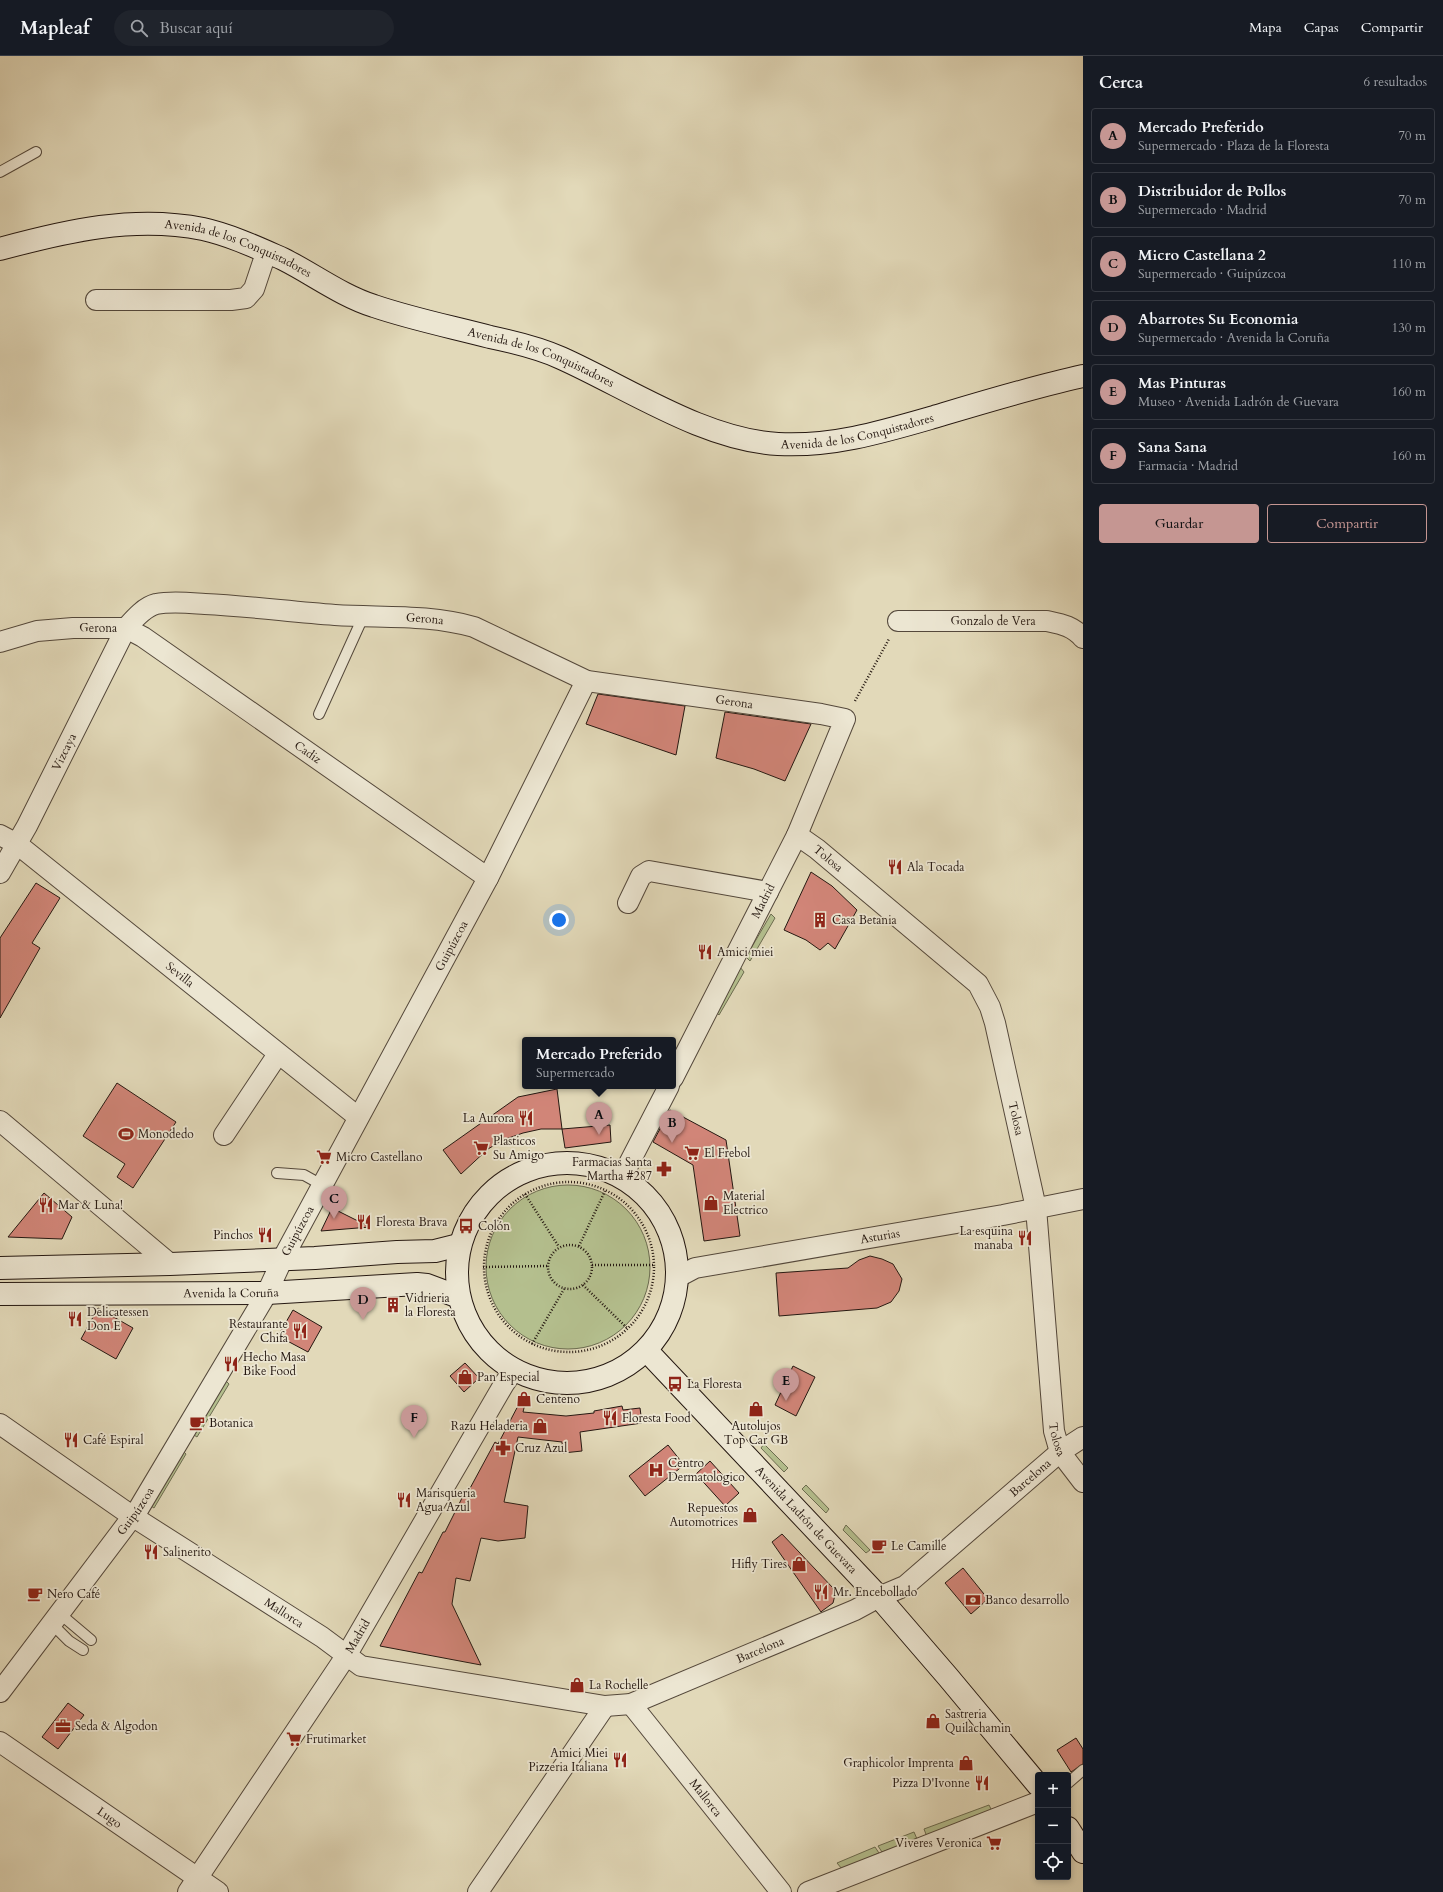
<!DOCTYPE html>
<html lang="es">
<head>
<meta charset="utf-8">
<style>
	:root { --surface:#171b24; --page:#20242c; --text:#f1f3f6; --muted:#9ea1a6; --line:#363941; --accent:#c59692 }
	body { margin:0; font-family:Cardo,serif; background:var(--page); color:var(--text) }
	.controls { position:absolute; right:12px; bottom:12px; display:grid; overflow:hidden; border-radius:4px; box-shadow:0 2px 6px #0003 }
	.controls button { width:36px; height:36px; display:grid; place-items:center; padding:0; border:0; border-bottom:1px solid var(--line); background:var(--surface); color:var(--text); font:20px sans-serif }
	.you { position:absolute; left:559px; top:864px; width:14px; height:14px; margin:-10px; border:3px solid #fff; border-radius:50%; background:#1a73e8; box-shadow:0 0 0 6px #1a73e833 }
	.badge { display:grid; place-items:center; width:26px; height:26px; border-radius:50%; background:var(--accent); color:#111; font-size:13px; font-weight:700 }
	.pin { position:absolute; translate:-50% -33px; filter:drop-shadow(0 1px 2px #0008) }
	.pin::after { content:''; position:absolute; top:21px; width:14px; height:12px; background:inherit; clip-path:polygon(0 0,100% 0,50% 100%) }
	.popup { position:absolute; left:522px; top:981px; width:154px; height:52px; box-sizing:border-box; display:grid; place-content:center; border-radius:4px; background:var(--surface); filter:drop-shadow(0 1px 3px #0005); font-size:13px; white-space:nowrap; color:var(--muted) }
	.popup b { font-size:15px; color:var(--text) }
	.popup::after { content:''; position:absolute; left:50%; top:100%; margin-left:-8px; border:8px solid transparent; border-top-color:var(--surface) }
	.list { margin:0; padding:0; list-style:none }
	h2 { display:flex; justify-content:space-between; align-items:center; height:52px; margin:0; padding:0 16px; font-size:17px }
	h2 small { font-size:13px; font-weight:400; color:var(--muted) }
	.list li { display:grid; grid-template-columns:26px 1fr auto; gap:12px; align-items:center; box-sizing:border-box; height:56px; margin:0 8px 8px; padding:0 8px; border:1px solid var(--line); border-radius:4px }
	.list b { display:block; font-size:15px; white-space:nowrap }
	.list p { margin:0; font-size:13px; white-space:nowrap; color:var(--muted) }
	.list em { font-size:13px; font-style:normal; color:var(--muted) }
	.actions { display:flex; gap:8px; padding:12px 16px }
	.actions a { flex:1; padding:9px 0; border:1px solid var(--accent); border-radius:4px; text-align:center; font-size:14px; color:var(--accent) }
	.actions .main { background:var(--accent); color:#111 }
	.icon { flex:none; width:22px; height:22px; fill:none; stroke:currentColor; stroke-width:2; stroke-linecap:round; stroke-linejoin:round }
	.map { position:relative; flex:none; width:1083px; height:1836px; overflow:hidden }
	header { display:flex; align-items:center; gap:24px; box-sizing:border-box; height:56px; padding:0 20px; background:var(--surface); border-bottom:1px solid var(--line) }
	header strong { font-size:19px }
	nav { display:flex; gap:22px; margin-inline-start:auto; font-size:14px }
	.search { width:280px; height:36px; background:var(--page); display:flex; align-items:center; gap:10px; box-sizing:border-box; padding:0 14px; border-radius:22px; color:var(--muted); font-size:15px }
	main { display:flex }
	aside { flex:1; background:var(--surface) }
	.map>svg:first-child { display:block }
	.green { fill:#b4bf8e; stroke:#6c6c50 }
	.building { fill:#d18578; stroke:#251811 }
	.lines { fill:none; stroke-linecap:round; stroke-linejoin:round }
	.lane-casing { stroke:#54483b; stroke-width:12 }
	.street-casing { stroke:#54483b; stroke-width:22 }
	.secondary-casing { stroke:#251811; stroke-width:24 }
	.path { stroke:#251811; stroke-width:2.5; stroke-dasharray:1 2; stroke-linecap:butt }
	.lane { stroke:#ece6d2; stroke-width:10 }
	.street { stroke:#ece6d2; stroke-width:20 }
	.secondary { stroke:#ece6d2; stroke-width:22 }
	.labels { text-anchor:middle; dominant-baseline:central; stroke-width:3.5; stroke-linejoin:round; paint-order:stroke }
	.street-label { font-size:12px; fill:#251811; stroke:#ece6d2 }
	.poi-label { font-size:12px; fill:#251811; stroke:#ece6d2; text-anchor:start }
</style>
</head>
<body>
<header>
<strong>Mapleaf</strong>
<div class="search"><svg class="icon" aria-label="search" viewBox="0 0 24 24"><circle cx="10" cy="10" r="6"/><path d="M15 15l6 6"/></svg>Buscar aquí</div>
<nav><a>Mapa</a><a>Capas</a><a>Compartir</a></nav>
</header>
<main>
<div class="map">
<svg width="1083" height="1836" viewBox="0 0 1083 1836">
	<rect width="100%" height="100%" fill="#e2d9b9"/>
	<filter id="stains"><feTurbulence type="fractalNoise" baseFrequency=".005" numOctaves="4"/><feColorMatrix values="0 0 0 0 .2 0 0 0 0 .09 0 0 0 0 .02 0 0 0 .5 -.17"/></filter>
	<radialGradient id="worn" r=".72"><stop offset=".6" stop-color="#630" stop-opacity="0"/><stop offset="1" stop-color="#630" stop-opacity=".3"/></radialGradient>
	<!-- green -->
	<g class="green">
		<path d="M771 858 775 862 750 905 746 901Z"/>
		<path d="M740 911 744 916 719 959 715 955Z"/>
		<circle cx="568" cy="1211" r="82"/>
		<path d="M223 1322 229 1328 197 1381 191 1377Z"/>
		<path d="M764 1388 788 1412 784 1416 761 1392Z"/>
		<path d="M180 1392 186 1398 154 1452 148 1448Z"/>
		<path d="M806 1429 829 1453 826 1457 802 1433Z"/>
		<path d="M846 1469 870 1494 866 1497 843 1474Z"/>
		<path d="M989 1749 993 1757 927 1781 924 1773Z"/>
		<path d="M914 1776 917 1783 882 1796 878 1790Z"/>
		<path d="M875 1791 879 1797 842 1813 837 1807Z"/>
	</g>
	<!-- building -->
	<g class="building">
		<path d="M598 638 685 650 676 699 586 668Z"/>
		<path d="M725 656 811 668 785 725 754 713 716 702Z"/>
		<path d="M811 816 832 830 857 854 835 893 828 887 820 894 806 884 784 874Z"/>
		<path d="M36 827 60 842 32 887 40 892 0 962V882Z"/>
		<path d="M117 1027 176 1066 133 1132 117 1121 125 1108 83 1080Z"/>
		<path d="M557 1033 562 1073H541L523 1077 503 1084 488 1093 461 1118 443 1094 518 1041Z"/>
		<path d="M670 1054 726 1084 740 1180 704 1185 693 1109 653 1086Z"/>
		<path d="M610 1069 611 1086 565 1092 562 1073Z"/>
		<path d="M44 1137 72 1161 62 1183 8 1181Z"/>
		<path d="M332 1152 370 1171 321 1175Z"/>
		<path d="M870 1200 882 1203 893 1208 902 1223 899 1235 891 1246 877 1252 779 1260 776 1217 848 1212 859 1204Z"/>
		<path d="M98 1252 133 1272 116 1303 81 1283Z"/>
		<path d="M293 1254 322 1271 308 1296 278 1280Z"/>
		<path d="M465 1307 479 1322 464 1336 450 1320Z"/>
		<path d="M793 1310 815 1321 796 1360 775 1349Z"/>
		<path d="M520 1346 525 1348 523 1356 566 1360 594 1357V1355L622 1350 623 1354 640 1352 642 1367 580 1376 582 1395 563 1397 562 1386 518 1381 504 1446 528 1450 525 1482 498 1485 481 1482 470 1525 456 1522 452 1548 481 1609 380 1590 419 1516 422 1517 443 1476H445L465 1436H468L495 1386 498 1388Z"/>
		<path d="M668 1389 684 1409 645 1440 629 1420Z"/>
		<path d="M710 1405 739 1437 725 1450 696 1418Z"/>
		<path d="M782 1478 833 1532 835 1539 833 1547 822 1555 821 1556 772 1486Z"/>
		<path d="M963 1512 988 1543 971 1558 945 1527Z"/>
		<path d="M68 1647 84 1659 58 1693 42 1681Z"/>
		<path d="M1076 1682 1083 1693V1708L1071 1716 1057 1694Z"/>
	</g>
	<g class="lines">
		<!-- lane casing -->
		<g class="lane-casing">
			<g id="lane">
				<path d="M0 116 36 96"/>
				<path d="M319 658 363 561"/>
				<path d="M277 1117 304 1119 322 1129"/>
				<path d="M59 1557 91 1584"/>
				<path d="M52 1568 69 1585 83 1594"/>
				<path d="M1068 1727 1083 1714"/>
			</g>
		</g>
		<!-- street casing -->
		<g class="street-casing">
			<g id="street">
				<path d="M96 244H231L246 242 254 233 266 197"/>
				<path id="s1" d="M898 565H1047C1061 568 1073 570 1083 582"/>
				<path id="s2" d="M0 586 37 575 73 572H126L143 581 488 822"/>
				<path id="s3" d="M0 779 17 788 358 1061"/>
				<path id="s4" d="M797 779 817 793 978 928 990 951 995 967 1036 1152 1054 1375 1060 1396 1083 1426"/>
				<path id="s5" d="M0 817 27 770 126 572C134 563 144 551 156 548 172 545 189 547 205 548 248 550 292 556 335 559 381 562 429 558 474 571L587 625 821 658 845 663 797 779 673 1022"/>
				<path d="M628 847 641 820 649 815 768 836"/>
				<path d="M0 1065 170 1208"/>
				<path d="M224 1079 278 998"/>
				<path d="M622 1121 669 1030"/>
				<path id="s6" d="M678 1221 695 1212 1003 1159 1083 1143"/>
				<path id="s7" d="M0 1368 132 1460 322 1581 361 1610 605 1650 631 1648 855 1554 879 1541 905 1530 1060 1396 1083 1381"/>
				<path id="s8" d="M0 1636 139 1452 267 1237 283 1202 488 822 583 631 587 625"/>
				<path id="s9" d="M631 1648 781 1836"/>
				<path id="s10" d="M0 1686 218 1836"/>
				<path id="s11" d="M188 1836 346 1600 504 1328 513 1315"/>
				<path d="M478 1836 605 1650"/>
				<path d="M808 1836 1038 1746"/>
			</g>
		</g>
		<!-- secondary casing -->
		<g class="secondary-casing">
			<g id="secondary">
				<path id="s12" d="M0 193C66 175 134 159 203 173 230 179 258 192 283 203 313 218 342 240 374 250 412 263 452 271 490 281 514 286 539 292 561 302 628 332 704 384 778 388 832 391 882 376 934 361 984 346 1033 331 1083 320"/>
				<circle cx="567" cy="1217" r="110"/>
				<path d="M0 1212 170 1208 315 1202 397 1196 435 1195 459 1189"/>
				<path id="s13" d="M0 1238 267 1237 417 1228 427 1229 459 1241"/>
				<path id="s14" d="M647 1295 879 1541 948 1621 1038 1729"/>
				<path d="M1068 1772 1083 1796"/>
			</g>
		</g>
		<!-- path -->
		<g class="path">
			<path d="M855 645 889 583"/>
			<circle cx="569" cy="1211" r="85"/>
			<path d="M525 1138 559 1191"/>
			<circle cx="570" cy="1211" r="22"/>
			<path d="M579 1190 605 1135"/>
			<path d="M592 1209H654"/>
			<path d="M483 1211 547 1210"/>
			<path d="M583 1229 628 1273"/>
			<path d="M532 1288 564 1233"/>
		</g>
		<!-- lane -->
		<use href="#lane" class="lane"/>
		<!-- street -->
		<use href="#street" class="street"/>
		<!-- secondary -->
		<use href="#secondary" class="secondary"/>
	</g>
	<!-- icons -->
	<defs>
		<g id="restaurant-bare" transform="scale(1.2)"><path d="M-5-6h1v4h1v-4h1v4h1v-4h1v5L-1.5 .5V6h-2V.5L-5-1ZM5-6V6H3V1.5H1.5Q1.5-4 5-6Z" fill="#8f2418" stroke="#ece6d2" stroke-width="2.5" paint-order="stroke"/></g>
		<g id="building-bare" transform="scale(1.2)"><path d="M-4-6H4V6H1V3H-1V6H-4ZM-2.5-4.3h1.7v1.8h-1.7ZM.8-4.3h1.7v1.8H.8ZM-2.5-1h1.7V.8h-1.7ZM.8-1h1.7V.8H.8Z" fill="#8f2418" stroke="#ece6d2" stroke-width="2.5" paint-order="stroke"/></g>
		<g id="stadium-bare" transform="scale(1.2)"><path d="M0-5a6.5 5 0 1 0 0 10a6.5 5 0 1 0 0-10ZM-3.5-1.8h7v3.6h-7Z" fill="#8f2418" stroke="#ece6d2" stroke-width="2.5" paint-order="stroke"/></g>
		<g id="supermarket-bare" transform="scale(1.2)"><path d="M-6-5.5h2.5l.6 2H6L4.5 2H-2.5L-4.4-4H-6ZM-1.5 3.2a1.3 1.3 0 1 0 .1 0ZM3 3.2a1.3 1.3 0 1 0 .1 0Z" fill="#8f2418" stroke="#ece6d2" stroke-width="2.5" paint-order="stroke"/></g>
		<g id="pharmacy-bare" transform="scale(1.2)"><path d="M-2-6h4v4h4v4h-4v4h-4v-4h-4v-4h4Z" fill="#8f2418" stroke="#ece6d2" stroke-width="2.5" paint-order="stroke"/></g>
		<g id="shop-bare" transform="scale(1.2)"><path d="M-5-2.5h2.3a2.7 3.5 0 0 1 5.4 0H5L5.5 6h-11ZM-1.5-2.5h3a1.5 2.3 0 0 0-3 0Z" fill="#8f2418" stroke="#ece6d2" stroke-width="2.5" paint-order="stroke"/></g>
		<g id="bus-bare" transform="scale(1.2)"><path d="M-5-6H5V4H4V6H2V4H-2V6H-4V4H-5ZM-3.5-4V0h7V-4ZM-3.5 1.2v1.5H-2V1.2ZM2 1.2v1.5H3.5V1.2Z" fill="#8f2418" stroke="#ece6d2" stroke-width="2.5" paint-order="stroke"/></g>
		<g id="cafe-bare" transform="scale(1.2)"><path d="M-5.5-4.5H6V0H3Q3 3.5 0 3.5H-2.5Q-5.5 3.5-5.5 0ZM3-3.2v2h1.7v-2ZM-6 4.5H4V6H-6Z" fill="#8f2418" stroke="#ece6d2" stroke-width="2.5" paint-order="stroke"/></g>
		<g id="hospital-bare" transform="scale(1.2)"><path d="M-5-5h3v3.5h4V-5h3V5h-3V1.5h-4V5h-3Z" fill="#8f2418" stroke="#ece6d2" stroke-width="2.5" paint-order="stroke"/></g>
		<g id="bank-bare" transform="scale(1.2)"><path d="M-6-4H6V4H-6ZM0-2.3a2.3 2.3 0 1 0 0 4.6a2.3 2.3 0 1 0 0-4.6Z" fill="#8f2418" stroke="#ece6d2" stroke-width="2.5" paint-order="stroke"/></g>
		<g id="office-bare" transform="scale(1.2)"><path d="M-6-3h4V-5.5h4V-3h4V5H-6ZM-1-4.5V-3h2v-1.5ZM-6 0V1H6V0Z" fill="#8f2418" stroke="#ece6d2" stroke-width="2.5" paint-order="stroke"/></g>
	</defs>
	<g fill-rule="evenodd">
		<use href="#restaurant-bare" x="895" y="811"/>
		<use href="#building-bare" x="820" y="864"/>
		<use href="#restaurant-bare" x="705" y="896"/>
		<use href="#restaurant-bare" x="526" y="1062"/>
		<use href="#stadium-bare" x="126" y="1078"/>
		<use href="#supermarket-bare" x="481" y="1092"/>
		<use href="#supermarket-bare" x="692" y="1097"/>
		<use href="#supermarket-bare" x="324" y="1101"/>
		<use href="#pharmacy-bare" x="664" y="1113"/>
		<use href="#shop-bare" x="711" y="1147"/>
		<use href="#restaurant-bare" x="46" y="1149"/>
		<use href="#restaurant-bare" x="364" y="1166"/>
		<use href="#bus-bare" x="466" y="1170"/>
		<use href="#restaurant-bare" x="265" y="1179"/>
		<use href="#restaurant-bare" x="1025" y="1182"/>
		<use href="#building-bare" x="393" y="1249"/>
		<use href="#restaurant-bare" x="75" y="1263"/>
		<use href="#restaurant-bare" x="300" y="1275"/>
		<use href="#restaurant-bare" x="231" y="1308"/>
		<use href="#shop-bare" x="465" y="1321"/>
		<use href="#bus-bare" x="675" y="1328"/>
		<use href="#shop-bare" x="524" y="1343"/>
		<use href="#shop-bare" x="756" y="1353"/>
		<use href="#restaurant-bare" x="610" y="1362"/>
		<use href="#cafe-bare" x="197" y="1367"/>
		<use href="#shop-bare" x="540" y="1370"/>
		<use href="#restaurant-bare" x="71" y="1384"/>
		<use href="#pharmacy-bare" x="503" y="1392"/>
		<use href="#hospital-bare" x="656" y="1414"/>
		<use href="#restaurant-bare" x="404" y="1444"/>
		<use href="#shop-bare" x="750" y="1459"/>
		<use href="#cafe-bare" x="879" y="1490"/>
		<use href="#restaurant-bare" x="151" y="1496"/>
		<use href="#shop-bare" x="799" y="1508"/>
		<use href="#restaurant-bare" x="821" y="1536"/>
		<use href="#cafe-bare" x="35" y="1538"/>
		<use href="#bank-bare" x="973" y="1544"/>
		<use href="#shop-bare" x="577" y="1629"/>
		<use href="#shop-bare" x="933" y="1665"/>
		<use href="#office-bare" x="63" y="1670"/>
		<use href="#supermarket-bare" x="294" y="1683"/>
		<use href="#restaurant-bare" x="620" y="1704"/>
		<use href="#shop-bare" x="966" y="1707"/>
		<use href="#restaurant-bare" x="982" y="1727"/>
		<use href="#supermarket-bare" x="994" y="1787"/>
	</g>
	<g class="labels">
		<!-- street labels -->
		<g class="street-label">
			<text stroke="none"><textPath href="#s12" startOffset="245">Avenida de los Conquistadores</textPath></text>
			<text stroke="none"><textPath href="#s12" startOffset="569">Avenida de los Conquistadores</textPath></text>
			<text stroke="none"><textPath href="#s12" startOffset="904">Avenida de los Conquistadores</textPath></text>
			<text stroke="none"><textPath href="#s5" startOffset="584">Gerona</textPath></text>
			<text stroke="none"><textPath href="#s1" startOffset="95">Gonzalo de Vera</textPath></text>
			<text stroke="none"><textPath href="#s2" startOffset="100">Gerona</textPath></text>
			<text stroke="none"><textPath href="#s5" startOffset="908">Gerona</textPath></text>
			<text stroke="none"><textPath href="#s5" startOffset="137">Vizcaya</textPath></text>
			<text stroke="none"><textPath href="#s2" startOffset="348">Cadiz</textPath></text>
			<text stroke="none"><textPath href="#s4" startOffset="39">Tolosa</textPath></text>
			<text transform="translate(763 845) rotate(-63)">Madrid</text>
			<text stroke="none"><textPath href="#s8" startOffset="874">Guipúzcoa</textPath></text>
			<text stroke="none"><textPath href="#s3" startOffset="228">Sevilla</textPath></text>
			<text stroke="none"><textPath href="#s4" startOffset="375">Tolosa</textPath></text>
			<text stroke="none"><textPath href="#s8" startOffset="550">Guipúzcoa</textPath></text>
			<text stroke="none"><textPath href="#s6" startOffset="207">Asturias</textPath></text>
			<text stroke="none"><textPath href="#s13" startOffset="231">Avenida la Coruña</textPath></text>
			<text stroke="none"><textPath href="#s4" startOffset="699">Tolosa</textPath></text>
			<text stroke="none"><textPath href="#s7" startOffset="1172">Barcelona</textPath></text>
			<text stroke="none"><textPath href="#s8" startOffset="226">Guipúzcoa</textPath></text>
			<text stroke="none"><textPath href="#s14" startOffset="232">Avenida Ladrón de Guevara</textPath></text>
			<text stroke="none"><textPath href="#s7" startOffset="341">Mallorca</textPath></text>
			<text stroke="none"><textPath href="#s11" startOffset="307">Madrid</textPath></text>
			<text stroke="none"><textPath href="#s7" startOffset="848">Barcelona</textPath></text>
			<text stroke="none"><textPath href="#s9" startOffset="120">Mallorca</textPath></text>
			<text stroke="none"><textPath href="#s10" startOffset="133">Lugo</textPath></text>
		</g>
		<!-- poi labels -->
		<g class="poi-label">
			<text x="907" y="811">Ala Tocada</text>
			<text x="832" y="864">Casa Betania</text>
			<text x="717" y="896">Amici miei</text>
			<text x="514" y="1062" text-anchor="end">La Aurora</text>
			<text x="138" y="1078">Monodedo</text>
			<text x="493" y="1085">Plasticos<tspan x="493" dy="14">Su Amigo</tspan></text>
			<text x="704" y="1097">El Frebol</text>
			<text x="336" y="1101">Micro Castellano</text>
			<text x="652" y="1106" text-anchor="end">Farmacias Santa<tspan x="652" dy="14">Martha #287</tspan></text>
			<text x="723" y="1140">Material<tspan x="723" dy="14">Electrico</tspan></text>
			<text x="58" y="1149">Mar &amp; Luna!</text>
			<text x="376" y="1166">Floresta Brava</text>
			<text x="478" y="1170">Colón</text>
			<text x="1013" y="1175" text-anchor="end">La esquina<tspan x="1013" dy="14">manaba</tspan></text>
			<text x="253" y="1179" text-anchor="end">Pinchos</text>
			<text x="405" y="1242">Vidrieria<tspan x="405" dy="14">la Floresta</tspan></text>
			<text x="87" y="1256">Delicatessen<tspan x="87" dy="14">Don E</tspan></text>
			<text x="288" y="1268" text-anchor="end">Restaurante<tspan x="288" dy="14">Chifa</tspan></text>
			<text x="243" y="1301">Hecho Masa<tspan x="243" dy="14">Bike Food</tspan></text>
			<text x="477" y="1321">Pan Especial</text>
			<text x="687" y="1328">La Floresta</text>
			<text x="536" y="1343">Centeno</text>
			<text x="622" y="1362">Floresta Food</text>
			<text x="209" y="1367">Botanica</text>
			<text x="528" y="1370" text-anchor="end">Razu Heladeria</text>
			<text x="756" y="1370" text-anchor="middle">Autolujos<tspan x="756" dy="14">Top Car GB</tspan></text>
			<text x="83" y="1384">Café Espiral</text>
			<text x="515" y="1392">Cruz Azul</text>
			<text x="668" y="1407">Centro<tspan x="668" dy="14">Dermatologico</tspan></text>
			<text x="416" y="1437">Marisqueria<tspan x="416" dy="14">Agua Azul</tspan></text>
			<text x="738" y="1452" text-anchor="end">Repuestos<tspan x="738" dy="14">Automotrices</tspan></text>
			<text x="891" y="1490">Le Camille</text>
			<text x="163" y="1496">Salinerito</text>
			<text x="787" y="1508" text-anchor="end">Hifly Tires</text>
			<text x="833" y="1536">Mr. Encebollado</text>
			<text x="47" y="1538">Nero Café</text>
			<text x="985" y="1544">Banco desarrollo</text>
			<text x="589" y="1629">La Rochelle</text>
			<text x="945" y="1658">Sastreria<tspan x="945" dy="14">Quilachamin</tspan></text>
			<text x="75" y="1670">Seda &amp; Algodon</text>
			<text x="306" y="1683">Frutimarket</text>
			<text x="608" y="1697" text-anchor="end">Amici Miei<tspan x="608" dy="14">Pizzeria Italiana</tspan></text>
			<text x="954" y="1707" text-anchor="end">Graphicolor Imprenta</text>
			<text x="970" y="1727" text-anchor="end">Pizza D'Ivonne</text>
			<text x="982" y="1787" text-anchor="end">Viveres Veronica</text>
		</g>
	</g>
	<rect width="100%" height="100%" filter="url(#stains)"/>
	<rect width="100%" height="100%" fill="url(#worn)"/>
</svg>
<div class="controls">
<button>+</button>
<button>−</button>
<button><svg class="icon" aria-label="locate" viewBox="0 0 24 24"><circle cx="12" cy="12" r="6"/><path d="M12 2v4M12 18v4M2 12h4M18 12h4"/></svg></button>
</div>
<div class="you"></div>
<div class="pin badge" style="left:599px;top:1079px">A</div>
<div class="popup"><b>Mercado Preferido</b>Supermercado</div>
<div class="pin badge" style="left:672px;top:1087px">B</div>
<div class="pin badge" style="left:334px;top:1163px">C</div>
<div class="pin badge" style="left:363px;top:1264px">D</div>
<div class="pin badge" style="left:786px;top:1345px">E</div>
<div class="pin badge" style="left:414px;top:1382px">F</div>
</div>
<aside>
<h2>Cerca<small>6 resultados</small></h2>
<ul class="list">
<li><span class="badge">A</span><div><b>Mercado Preferido</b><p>Supermercado · Plaza de la Floresta</p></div><em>70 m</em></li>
<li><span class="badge">B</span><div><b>Distribuidor de Pollos</b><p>Supermercado · Madrid</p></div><em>70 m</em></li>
<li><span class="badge">C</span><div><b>Micro Castellana 2</b><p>Supermercado · Guipúzcoa</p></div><em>110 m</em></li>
<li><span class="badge">D</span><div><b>Abarrotes Su Economia</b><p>Supermercado · Avenida la Coruña</p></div><em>130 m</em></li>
<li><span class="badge">E</span><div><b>Mas Pinturas</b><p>Museo · Avenida Ladrón de Guevara</p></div><em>160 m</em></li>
<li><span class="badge">F</span><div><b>Sana Sana</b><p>Farmacia · Madrid</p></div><em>160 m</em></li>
</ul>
<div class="actions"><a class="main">Guardar</a><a>Compartir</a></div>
</aside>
</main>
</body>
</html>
